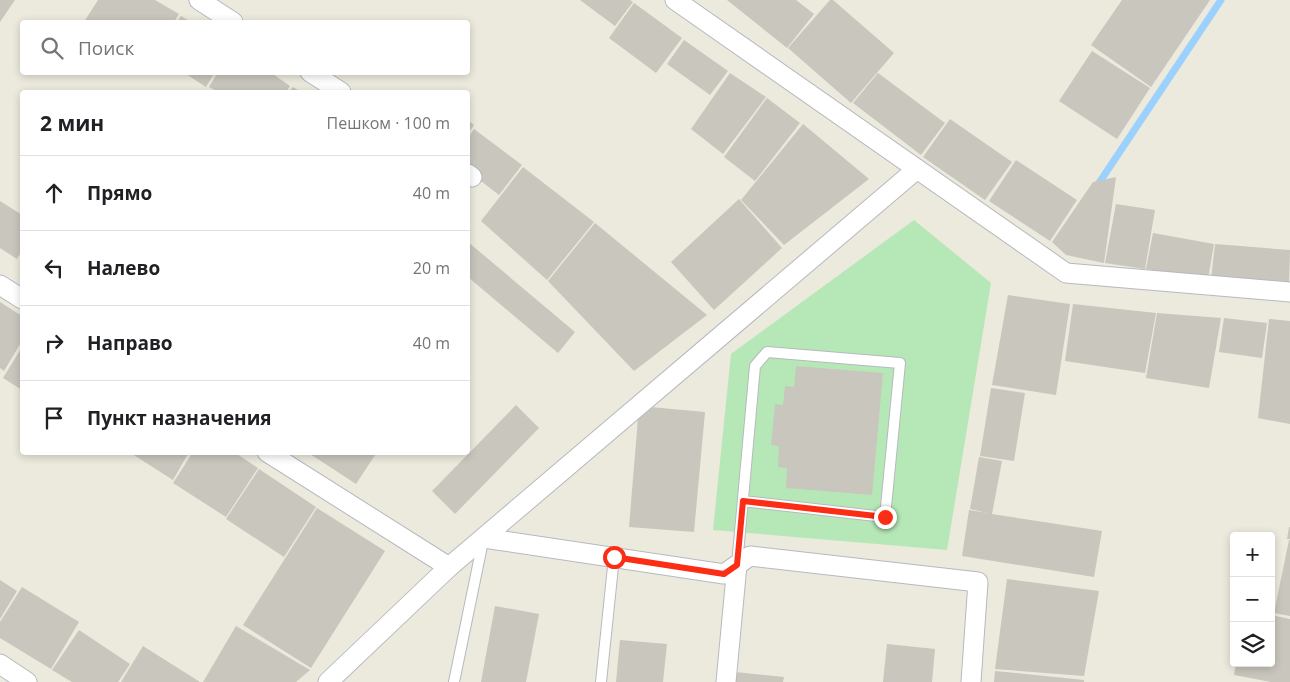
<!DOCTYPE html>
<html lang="ru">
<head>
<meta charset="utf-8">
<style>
	:root { --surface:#fff; --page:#f6f6f6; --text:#202124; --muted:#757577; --line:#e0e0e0 }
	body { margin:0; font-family:"Open Sans",sans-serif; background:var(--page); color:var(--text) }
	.controls { position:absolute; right:15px; bottom:15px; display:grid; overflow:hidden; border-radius:5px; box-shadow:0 2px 8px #0003 }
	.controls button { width:45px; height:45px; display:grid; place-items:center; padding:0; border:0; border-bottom:1px solid var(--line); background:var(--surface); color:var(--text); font:25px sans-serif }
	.stop { position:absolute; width:15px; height:15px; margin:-11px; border:4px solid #fb2d15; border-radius:50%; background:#fff }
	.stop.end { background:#fb2d15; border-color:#fff; box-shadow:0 1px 5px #0008 }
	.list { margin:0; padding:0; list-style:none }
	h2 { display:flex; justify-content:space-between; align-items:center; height:65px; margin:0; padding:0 20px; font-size:21px }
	h2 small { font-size:16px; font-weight:400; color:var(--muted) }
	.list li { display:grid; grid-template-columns:32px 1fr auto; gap:15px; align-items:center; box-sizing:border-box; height:75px; padding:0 20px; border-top:1px solid var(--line) }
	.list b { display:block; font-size:19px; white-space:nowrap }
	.list em { font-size:16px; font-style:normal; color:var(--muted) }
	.icon { flex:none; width:28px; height:28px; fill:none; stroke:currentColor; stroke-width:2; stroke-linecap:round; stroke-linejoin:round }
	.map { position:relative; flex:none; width:1290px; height:682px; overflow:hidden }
	.search { position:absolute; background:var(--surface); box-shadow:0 2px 8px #0003; left:20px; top:20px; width:450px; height:55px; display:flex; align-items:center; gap:12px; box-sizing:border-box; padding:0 18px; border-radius:5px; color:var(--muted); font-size:19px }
	.panel { position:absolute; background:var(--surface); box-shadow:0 2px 8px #0003; left:20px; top:90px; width:450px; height:365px; border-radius:5px }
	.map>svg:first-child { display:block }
	.green { fill:#b6e8b7 }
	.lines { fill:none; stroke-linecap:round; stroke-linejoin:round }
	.stream { stroke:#9bd1ff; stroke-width:7 }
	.building { fill:#c9c6bd }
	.lane-casing { stroke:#b6b9bf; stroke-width:12 }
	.street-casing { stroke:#b6b9bf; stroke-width:21 }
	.lane { stroke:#fff; stroke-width:10 }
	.street { stroke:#fff; stroke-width:19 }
	.route { stroke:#fb2d15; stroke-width:6 }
</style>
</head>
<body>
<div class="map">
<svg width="1290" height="682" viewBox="0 0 1290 682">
	<rect width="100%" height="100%" fill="#ece9dd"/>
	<!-- green -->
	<path class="green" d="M914 220 991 283 947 550 713 530 731 354Z"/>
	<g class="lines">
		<!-- stream -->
		<path class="stream" d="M1097 186 1221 0"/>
	</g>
	<!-- building -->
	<g class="building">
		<path d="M0 0H15L0 22Z"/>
		<path d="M98 0H155L179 14 174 22H84Z"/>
		<path d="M580 0H630L633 2 615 26Z"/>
		<path d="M727 0H796L814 14 787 48Z"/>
		<path d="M830 0H833L894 53 851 103 788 48Z"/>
		<path d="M1122 0H1210L1151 87 1091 45Z"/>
		<path d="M634 3 682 38 656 73 609 38Z"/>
		<path d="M181 16 191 22H177Z"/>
		<path d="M684 40 728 71 710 95 667 64Z"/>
		<path d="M1092 51 1150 88 1117 139 1059 101Z"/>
		<path d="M183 72H215L206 87Z"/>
		<path d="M218 72H270L290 86 286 92H218L209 87Z"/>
		<path d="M730 73 766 97 723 154 691 129Z"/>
		<path d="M878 73 945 123 921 155 853 103Z"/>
		<path d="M293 87 301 92H289Z"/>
		<path d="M767 98 800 123 755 181 724 157Z"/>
		<path d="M950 119 1012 162 985 200 923 157Z"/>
		<path d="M468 120 474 125 468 134Z"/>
		<path d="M803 124 869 179 784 245 741 200Z"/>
		<path d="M474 129 522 165 499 195 468 171V138Z"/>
		<path d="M1016 160 1077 200 1050 241 989 201Z"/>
		<path d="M523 167 594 222 547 280 481 221Z"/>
		<path d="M1116 177 1104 263 1066 255 1052 242 1093 182Z"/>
		<path d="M739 199 782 248 714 310 671 262Z"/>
		<path d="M0 201 22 215V250L17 259 0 248Z"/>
		<path d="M1116 204 1155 210 1145 269 1105 263Z"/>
		<path d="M595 223 707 315 634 371 548 281Z"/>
		<path d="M1153 233 1214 244 1208 279 1146 269Z"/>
		<path d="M468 242 575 332 558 353 468 277Z"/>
		<path d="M1215 244 1290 250 1289 286 1211 279Z"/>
		<path d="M1008 295 1070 304 1056 395 992 385Z"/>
		<path d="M0 302 22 316V341L4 371 0 368Z"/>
		<path d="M1073 304 1156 313 1145 373 1065 361Z"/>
		<path d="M1157 313 1221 318 1209 388 1146 378Z"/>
		<path d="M1224 318 1267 323 1262 358 1219 352Z"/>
		<path d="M1269 319 1290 321V424L1258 418Z"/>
		<path d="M22 347V390L3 378Z"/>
		<path d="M796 366 883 373 872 495 786 488 787 468 778 467 779 446 771 445 775 404 783 405 785 386 794 387Z"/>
		<path d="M991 388 1025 393 1014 461 980 456Z"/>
		<path d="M516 405 539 428 455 514 432 491Z"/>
		<path d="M639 406 705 412 694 532 629 527Z"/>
		<path d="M129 452H189L173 480Z"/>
		<path d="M193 452H234L258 468 226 517 173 483Z"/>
		<path d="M307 452H377L356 484Z"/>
		<path d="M979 457 1002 461 992 514 1102 531 1094 577 962 556 969 510 988 513 970 509Z"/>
		<path d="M259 469 316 507 284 557 226 519Z"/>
		<path d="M317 508 385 551 311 668 243 625Z"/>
		<path d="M1289 527H1290V539H1287Z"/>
		<path d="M1289 540H1290V616L1274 613Z"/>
		<path d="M1007 579 1099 591 1084 676 995 669Z"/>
		<path d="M0 580 17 591 0 619Z"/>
		<path d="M22 587 79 622 51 669 0 638V622Z"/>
		<path d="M495 606 539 614 526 682H481Z"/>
		<path d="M1271 615 1290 619V682H1271L1234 675 1236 663H1271Z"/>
		<path d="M236 626 310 670 296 682H203Z"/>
		<path d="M79 630 130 664 118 682H72L52 670Z"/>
		<path d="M620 640 667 644 663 682H616Z"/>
		<path d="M887 644 935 649 932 682H883Z"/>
		<path d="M143 646 200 682H121Z"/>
		<path d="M995 671 1084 680V682H994Z"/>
		<path d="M735 672 784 677 783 682H734Z"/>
	</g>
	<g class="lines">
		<!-- lane casing -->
		<g class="lane-casing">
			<g id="lane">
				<path d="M737 565C743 499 749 432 755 366L767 352 900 363 885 517 743 501"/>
				<path d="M454 682 483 541"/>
				<path d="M601 682 614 557"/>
			</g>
		</g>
		<!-- street casing -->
		<g class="street-casing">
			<g id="street">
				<path d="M199 0 233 22"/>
				<path d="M675 0 1066 273 1290 292"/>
				<path d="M310 72 341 92"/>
				<path d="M468 174 472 177"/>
				<path d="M0 285 22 299"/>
				<path d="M267 452 449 567"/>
				<path d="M484 538 724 574 750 556 978 582 971 682"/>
				<path d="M0 664 27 682"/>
				<path d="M328 682 449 567 917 169"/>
				<path d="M726 682 737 565"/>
			</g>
		</g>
		<!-- lane -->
		<use href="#lane" class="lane"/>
		<!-- street -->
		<use href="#street" class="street"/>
	</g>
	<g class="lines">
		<!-- route -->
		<path class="route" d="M614 557 724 574 737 565 743 501 885 517"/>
	</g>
</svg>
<div class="controls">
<button>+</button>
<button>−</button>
<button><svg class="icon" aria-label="layers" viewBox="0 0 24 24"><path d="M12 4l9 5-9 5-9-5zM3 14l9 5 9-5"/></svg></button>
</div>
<div class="stop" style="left:614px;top:557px"></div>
<div class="stop end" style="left:885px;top:517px"></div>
<div class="search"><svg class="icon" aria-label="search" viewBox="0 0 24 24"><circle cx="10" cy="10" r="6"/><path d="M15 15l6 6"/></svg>Поиск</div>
<section class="panel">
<h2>2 мин<small>Пешком · 100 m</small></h2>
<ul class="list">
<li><svg class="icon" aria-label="ahead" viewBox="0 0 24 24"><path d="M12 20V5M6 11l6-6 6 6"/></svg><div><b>Прямо</b></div><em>40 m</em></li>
<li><svg class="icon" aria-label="left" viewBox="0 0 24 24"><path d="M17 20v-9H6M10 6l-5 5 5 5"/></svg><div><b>Налево</b></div><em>20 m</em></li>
<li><svg class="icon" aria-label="right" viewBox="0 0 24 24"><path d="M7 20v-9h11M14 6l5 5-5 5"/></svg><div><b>Направо</b></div><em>40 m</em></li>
<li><svg class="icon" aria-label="arrive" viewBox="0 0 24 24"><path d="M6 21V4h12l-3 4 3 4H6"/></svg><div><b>Пункт назначения</b></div></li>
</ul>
</section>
</div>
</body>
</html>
